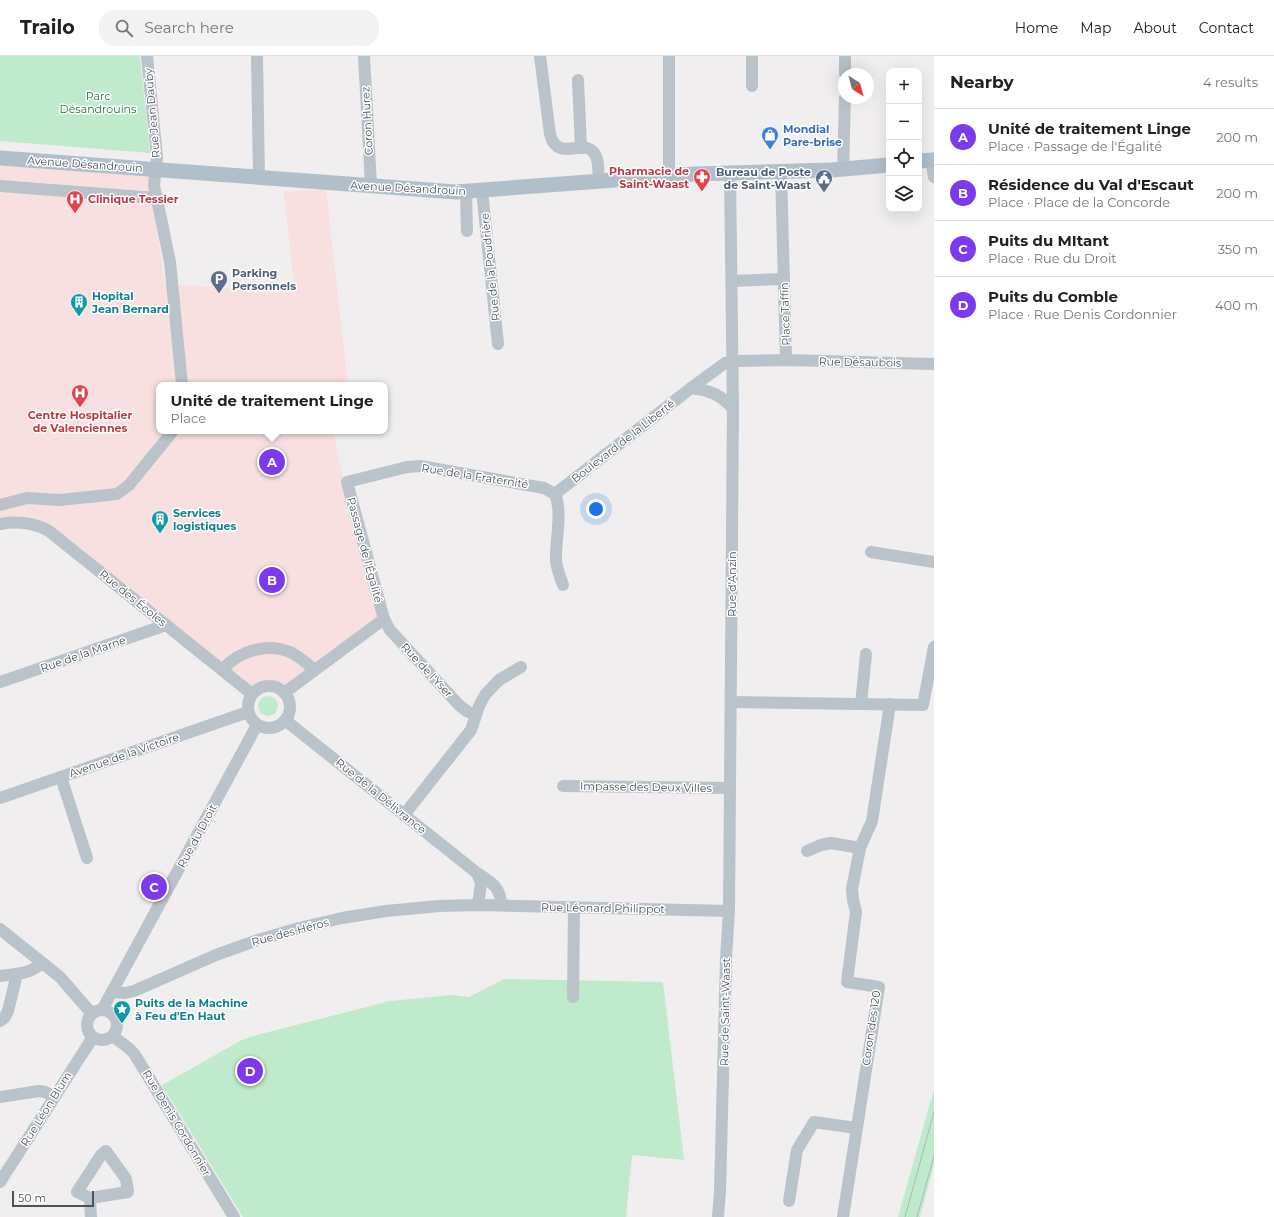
<!DOCTYPE html>
<html lang="en">
<head>
<meta charset="utf-8">
<style>
	:root { --surface:#fff; --page:#f2f2f2; --text:#202124; --muted:#757577; --line:#e0e0e0; --accent:#7c3aed }
	body { margin:0; font-family:Montserrat,sans-serif; background:var(--page); color:var(--text) }
	.controls { position:absolute; right:12px; top:12px; display:grid; overflow:hidden; border-radius:8px; box-shadow:0 4px 16px #0002 }
	.controls button { width:36px; height:36px; display:grid; place-items:center; padding:0; border:0; border-bottom:1px solid var(--line); background:var(--surface); color:var(--text); font:20px sans-serif }
	.compass { position:absolute; left:838px; top:12px; width:36px; height:36px; border-radius:50%; background:var(--surface); box-shadow:0 4px 16px #0002; rotate:144deg }
	.scale { position:absolute; left:12px; bottom:10px; width:82px; box-sizing:border-box; padding-left:4px; border:2px solid #485259; border-top:0; font-size:11px; line-height:14px; white-space:nowrap; color:#485259; -webkit-text-stroke:3px #fff; paint-order:stroke }
	.you { position:absolute; left:596px; top:453px; width:14px; height:14px; margin:-10px; border:3px solid #fff; border-radius:50%; background:#1a73e8; box-shadow:0 0 0 6px #1a73e833 }
	.badge { display:grid; place-items:center; width:26px; height:26px; border-radius:50%; background:var(--accent); color:#fff; font-size:13px; font-weight:700 }
	.pin { position:absolute; translate:-50% -50%; border:2px solid #fff; box-shadow:0 1px 4px #0006 }
	.popup { position:absolute; left:156px; top:326px; width:232px; height:52px; box-sizing:border-box; display:grid; place-content:center; border-radius:8px; background:var(--surface); filter:drop-shadow(0 1px 3px #0005); font-size:13px; white-space:nowrap; color:var(--muted) }
	.popup b { font-size:15px; color:var(--text) }
	.popup::after { content:''; position:absolute; left:50%; top:100%; margin-left:-8px; border:8px solid transparent; border-top-color:var(--surface) }
	.list { margin:0; padding:0; list-style:none }
	h2 { display:flex; justify-content:space-between; align-items:center; height:52px; margin:0; padding:0 16px; font-size:17px }
	h2 small { font-size:13px; font-weight:400; color:var(--muted) }
	.list li { display:grid; grid-template-columns:26px 1fr auto; gap:12px; align-items:center; box-sizing:border-box; height:56px; padding:0 16px; border-top:1px solid var(--line) }
	.list b { display:block; font-size:15px; white-space:nowrap }
	.list p { margin:0; font-size:13px; white-space:nowrap; color:var(--muted) }
	.list em { font-size:13px; font-style:normal; color:var(--muted) }
	.icon { flex:none; width:22px; height:22px; fill:none; stroke:currentColor; stroke-width:2; stroke-linecap:round; stroke-linejoin:round }
	.map { position:relative; flex:none; width:934px; height:1161px; overflow:hidden }
	header { display:flex; align-items:center; gap:24px; box-sizing:border-box; height:56px; padding:0 20px; background:var(--surface); border-bottom:1px solid var(--line) }
	header strong { font-size:19px }
	nav { display:flex; gap:22px; margin-inline-start:auto; font-size:14px }
	.search { width:280px; height:36px; background:var(--page); display:flex; align-items:center; gap:10px; box-sizing:border-box; padding:0 14px; border-radius:16px; color:var(--muted); font-size:15px }
	main { display:flex }
	aside { flex:1; background:var(--surface) }
	.map>svg:first-child { display:block }
	.medical { fill:#f8e0e0 }
	.green { fill:#c0eacc }
	.lines { fill:none; stroke-linecap:round; stroke-linejoin:round }
	.minor { stroke:#bac3c9; stroke-width:12 }
	.major { stroke:#b0bfca; stroke-width:15 }
	.tram { stroke:#b0b4b7; stroke-width:1 }
	.labels { text-anchor:middle; dominant-baseline:central; stroke-width:3; stroke-linejoin:round; paint-order:stroke }
	.park-label { font-size:11px; fill:#207341; stroke:#fff }
	.street-label { font-size:11px; fill:#485259; stroke:#fff }
	.shop-label { font-size:11px; font-weight:bold; fill:#366cbe; stroke:#fff; text-anchor:start }
	.health-label { font-size:11px; font-weight:bold; fill:#be3a42; stroke:#fff; text-anchor:end }
	.service-label { font-size:11px; font-weight:bold; fill:#4e5e75; stroke:#fff; text-anchor:end }
	.culture-label { font-size:11px; font-weight:bold; fill:#0d838f; stroke:#fff; text-anchor:start }
</style>
</head>
<body>
<header>
<strong>Trailo</strong>
<div class="search"><svg class="icon" aria-label="search" viewBox="0 0 24 24"><circle cx="10" cy="10" r="6"/><path d="M15 15l6 6"/></svg>Search here</div>
<nav><a>Home</a><a>Map</a><a>About</a><a>Contact</a></nav>
</header>
<main>
<div class="map">
<svg width="934" height="1161" viewBox="0 0 934 1161">
	<rect width="100%" height="100%" fill="#f0eeee"/>
	<!-- medical -->
	<path class="medical" d="M0 109 149 120 165 228 295 236 284 136 326 133 348 329H159V375H333L342 417 347 453 381 560 284 636 268 631 252 636 34 467H0Z"/>
	<!-- green -->
	<g class="green">
		<path d="M0 0H140L150 97 0 85Z"/>
		<circle cx="268" cy="650" r="10"/>
		<path d="M504 923 663 926 684 1104 632 1099 626 1161H243L162 1029 242 984 257 979 390 945 452 939 469 941Z"/>
		<path d="M934 1033V1109L920 1161H898Z"/>
	</g>
	<g class="lines">
		<!-- minor -->
		<g class="minor">
			<path d="M147 0 157 101 154 129 170 206 182 329"/>
			<path d="M257 0 259 122"/>
			<path d="M364 0 371 130"/>
			<path d="M540 0 550 78C558 110 588 76 597 103 599 110 598 119 599 126"/>
			<path d="M669 0V120"/>
			<path d="M845 18V0"/>
			<path d="M578 24 581 92"/>
			<path d="M752 30V0"/>
			<path d="M931 104 934 121"/>
			<path d="M843 113 845 42"/>
			<path d="M781 115 786 304"/>
			<path d="M0 130 156 142"/>
			<path d="M482 135 498 288"/>
			<path d="M466 136 467 175"/>
			<path d="M732 225 784 223"/>
			<path d="M691 332 725 307 733 305 786 304 934 308"/>
			<path d="M555 438 691 332C709 334 722 339 733 353"/>
			<path d="M555 438C563 457 555 484 556 505 557 513 560 521 563 529"/>
			<path d="M0 449 27 442 60 444 117 438 129 429 173 375"/>
			<path d="M0 468C17 465 33 466 49 475L252 638"/>
			<path d="M871 496 934 506"/>
			<path d="M222 614C240 594 268 586 292 597 300 601 308 609 315 614"/>
			<path d="M0 626 166 569"/>
			<circle cx="269" cy="651" r="21"/>
			<path d="M284 637 384 563"/>
			<path d="M731 646 923 649 934 591"/>
			<path d="M861 648 866 598"/>
			<path d="M476 659 468 656 459 649 390 574 384 563 347 426 407 411 420 410 544 432 555 438"/>
			<path d="M285 664 477 817C491 826 501 831 501 849"/>
			<path d="M61 721 87 802"/>
			<path d="M563 730 730 732"/>
			<path d="M0 742 248 656"/>
			<path d="M404 759 471 674 479 650 485 639 499 624 521 611"/>
			<path d="M807 795 821 789 831 787 860 792"/>
			<path d="M477 817 481 827 478 849"/>
			<path d="M0 873 60 921 92 958"/>
			<path d="M0 920C16 918 30 918 42 907"/>
			<path d="M112 936 125 937 134 935 216 899 258 884 299 872 342 862 386 855 439 850 478 849 729 855"/>
			<path d="M573 941 574 851"/>
			<path d="M102 954 257 669"/>
			<circle cx="102" cy="969" r="15"/>
			<path d="M0 965 5 961 8 955 17 918"/>
			<path d="M113 980C120 987 129 990 135 999L234 1161"/>
			<path d="M0 1041 39 1035 45 1036 54 1040"/>
			<path d="M106 1095 126 1123 128 1136 90 1142 77 1136 101 1099Z"/>
			<path d="M0 1126 93 981"/>
			<path d="M90 1142 91 1161"/>
			<path d="M789 1145 797 1094 814 1066 856 1072"/>
			<path d="M718 1161 720 1135 726 903 729 855 733 353 730 117"/>
			<path d="M843 1161 879 931 847 926 856 856 853 844 852 833 860 792 872 765 890 648"/>
		</g>
		<!-- major -->
		<g class="major">
			<path d="M0 102 456 136 695 118 832 114 889 109"/>
			<path d="M919 105 934 104"/>
		</g>
		<!-- tram -->
		<g class="tram">
			<path d="M905 1161 934 1056"/>
			<path d="M917 1161 934 1100"/>
		</g>
	</g>
	<!-- icons -->
	<defs>
		<g id="shop-pin" transform="scale(0.9)"><path d="M0 17L-7.5 6A9.5 9.5 0 1 1 7.5 6Z" fill="#3f7fe0" stroke="#fff"/><path d="M-5-2.5h2.3a2.7 3.5 0 0 1 5.4 0H5L5.5 6h-11ZM-1.5-2.5h3a1.5 2.3 0 0 0-3 0Z" fill="#fff"/></g>
		<g id="pharmacy-pin" transform="scale(0.9)"><path d="M0 17L-7.5 6A9.5 9.5 0 1 1 7.5 6Z" fill="#e0444e" stroke="#fff"/><path d="M-2-6h4v4h4v4h-4v4h-4v-4h-4v-4h4Z" fill="#fff"/></g>
		<g id="civic-pin" transform="scale(0.9)"><path d="M0 17L-7.5 6A9.5 9.5 0 1 1 7.5 6Z" fill="#5c6f8a" stroke="#fff"/><path d="M-.6-6.5H3V-4.5H.6V-3L4-1V1h2V6H-6V1h2V-1L-.6-3ZM-1.2 2.5V6h2.4V2.5Z" fill="#fff"/></g>
		<g id="hospital-pin" transform="scale(0.9)"><path d="M0 17L-7.5 6A9.5 9.5 0 1 1 7.5 6Z" fill="#e0444e" stroke="#fff"/><path d="M-5-5h3v3.5h4V-5h3V5h-3V1.5h-4V5h-3Z" fill="#fff"/></g>
		<g id="parking-pin" transform="scale(0.9)"><path d="M0 17L-7.5 6A9.5 9.5 0 1 1 7.5 6Z" fill="#5c6f8a" stroke="#fff"/><path d="M-3.5-5.5H1a3.5 3.5 0 0 1 0 7H-1V5.5H-3.5ZM-1-3.4V-.6H.8a1.4 1.4 0 0 0 0-2.8Z" fill="#fff"/></g>
		<g id="building-pin" transform="scale(0.9)"><path d="M0 17L-7.5 6A9.5 9.5 0 1 1 7.5 6Z" fill="#0f9aa8" stroke="#fff"/><path d="M-4-6H4V6H1V3H-1V6H-4ZM-2.5-4.3h1.7v1.8h-1.7ZM.8-4.3h1.7v1.8H.8ZM-2.5-1h1.7V.8h-1.7ZM.8-1h1.7V.8H.8Z" fill="#fff"/></g>
		<g id="sight-pin" transform="scale(0.9)"><path d="M0 17L-7.5 6A9.5 9.5 0 1 1 7.5 6Z" fill="#0f9aa8" stroke="#fff"/><path d="M0-6L1.8-2.2L6-1.7L2.9 1.2L3.7 5.4L0 3.3L-3.7 5.4L-2.9 1.2L-6-1.7L-1.8-2.2Z" fill="#fff"/></g>
	</defs>
	<g fill-rule="evenodd">
		<use href="#shop-pin" x="770" y="79"/>
		<use href="#pharmacy-pin" x="702" y="121"/>
		<use href="#civic-pin" x="824" y="122"/>
		<use href="#hospital-pin" x="75" y="143"/>
		<use href="#parking-pin" x="219" y="223"/>
		<use href="#building-pin" x="79" y="246"/>
		<use href="#hospital-pin" x="80" y="337"/>
		<use href="#building-pin" x="160" y="463"/>
		<use href="#sight-pin" x="122" y="953"/>
	</g>
	<g class="labels">
		<!-- park labels -->
		<g class="park-label">
			<text x="98" y="40">Parc<tspan x="98" dy="13">Désandrouins</tspan></text>
		</g>
		<!-- street labels -->
		<g class="street-label">
			<text transform="translate(152 57) rotate(-95)">Rue Jean Dauby</text>
			<text transform="translate(367 65) rotate(-93)">Coron Hurez</text>
			<text transform="translate(85 108) rotate(4)">Avenue Désandrouin</text>
			<text transform="translate(408 132) rotate(3)">Avenue Désandrouin</text>
			<text transform="translate(490 211) rotate(-96)">Rue de la Poudrière</text>
			<text transform="translate(785 258) rotate(-92)">Place Taffin</text>
			<text transform="translate(860 306) rotate(1)">Rue Désaubois</text>
			<text transform="translate(623 385) rotate(-38)">Boulevard de la Liberté</text>
			<text transform="translate(475 420) rotate(9)">Rue de la Fraternité</text>
			<text transform="translate(365 494) rotate(75)">Passage de l'Égalité</text>
			<text transform="translate(732 528) rotate(-90)">Rue d'Anzin</text>
			<text transform="translate(133 542) rotate(39)">Rue des Écoles</text>
			<text transform="translate(83 598) rotate(-19)">Rue de la Marne</text>
			<text transform="translate(427 614) rotate(47)">Rue de l'Yser</text>
			<text transform="translate(124 699) rotate(-19)">Avenue de la Victoire</text>
			<text transform="translate(646 731) rotate(1)">Impasse des Deux Villes</text>
			<text transform="translate(381 740) rotate(39)">Rue de la Délivrance</text>
			<text transform="translate(197 780) rotate(-62)">Rue du Droit</text>
			<text transform="translate(603 852) rotate(1)">Rue Léonard Philippot</text>
			<text transform="translate(290 876) rotate(-15)">Rue des Héros</text>
			<text transform="translate(725 956) rotate(-89)">Rue de Saint-Waast</text>
			<text transform="translate(871 972) rotate(-82)">Coron des 120</text>
			<text transform="translate(46 1053) rotate(-58)">Rue Léon Blum</text>
			<text transform="translate(177 1067) rotate(59)">Rue Denis Cordonnier</text>
		</g>
		<!-- shop labels -->
		<g class="shop-label">
			<text x="783" y="73">Mondial<tspan x="783" dy="13">Pare-brise</tspan></text>
		</g>
		<!-- health labels -->
		<g class="health-label">
			<text x="689" y="115">Pharmacie de<tspan x="689" dy="13">Saint-Waast</tspan></text>
			<text x="88" y="143" text-anchor="start">Clinique Tessier</text>
			<text x="80" y="359" text-anchor="middle">Centre Hospitalier<tspan x="80" dy="13">de Valenciennes</tspan></text>
		</g>
		<!-- service labels -->
		<g class="service-label">
			<text x="811" y="116">Bureau de Poste<tspan x="811" dy="13">de Saint-Waast</tspan></text>
			<text x="232" y="217" text-anchor="start">Parking<tspan x="232" dy="13">Personnels</tspan></text>
		</g>
		<!-- culture labels -->
		<g class="culture-label">
			<text x="92" y="240">Hopital<tspan x="92" dy="13">Jean Bernard</tspan></text>
			<text x="173" y="457">Services<tspan x="173" dy="13">logistiques</tspan></text>
			<text x="135" y="947">Puits de la Machine<tspan x="135" dy="13">à Feu d'En Haut</tspan></text>
		</g>
	</g>
</svg>
<div class="controls">
<button>+</button>
<button>−</button>
<button><svg class="icon" aria-label="locate" viewBox="0 0 24 24"><circle cx="12" cy="12" r="6"/><path d="M12 2v4M12 18v4M2 12h4M18 12h4"/></svg></button>
<button><svg class="icon" aria-label="layers" viewBox="0 0 24 24"><path d="M12 4l9 5-9 5-9-5zM3 14l9 5 9-5"/></svg></button>
</div>
<svg class="compass" viewBox="-18 -18 36 36"><path d="M0-13l5 13h-10z" fill="#e53935"/><path d="M0 13l5-13h-10z" fill="#757577"/></svg>
<div class="scale">50 m</div>
<div class="you"></div>
<div class="pin badge" style="left:272px;top:406px">A</div>
<div class="popup"><b>Unité de traitement Linge</b>Place</div>
<div class="pin badge" style="left:272px;top:524px">B</div>
<div class="pin badge" style="left:154px;top:831px">C</div>
<div class="pin badge" style="left:250px;top:1015px">D</div>
</div>
<aside>
<h2>Nearby<small>4 results</small></h2>
<ul class="list">
<li><span class="badge">A</span><div><b>Unité de traitement Linge</b><p>Place · Passage de l'Égalité</p></div><em>200 m</em></li>
<li><span class="badge">B</span><div><b>Résidence du Val d'Escaut</b><p>Place · Place de la Concorde</p></div><em>200 m</em></li>
<li><span class="badge">C</span><div><b>Puits du MItant</b><p>Place · Rue du Droit</p></div><em>350 m</em></li>
<li><span class="badge">D</span><div><b>Puits du Comble</b><p>Place · Rue Denis Cordonnier</p></div><em>400 m</em></li>
</ul>
</aside>
</main>
</body>
</html>
